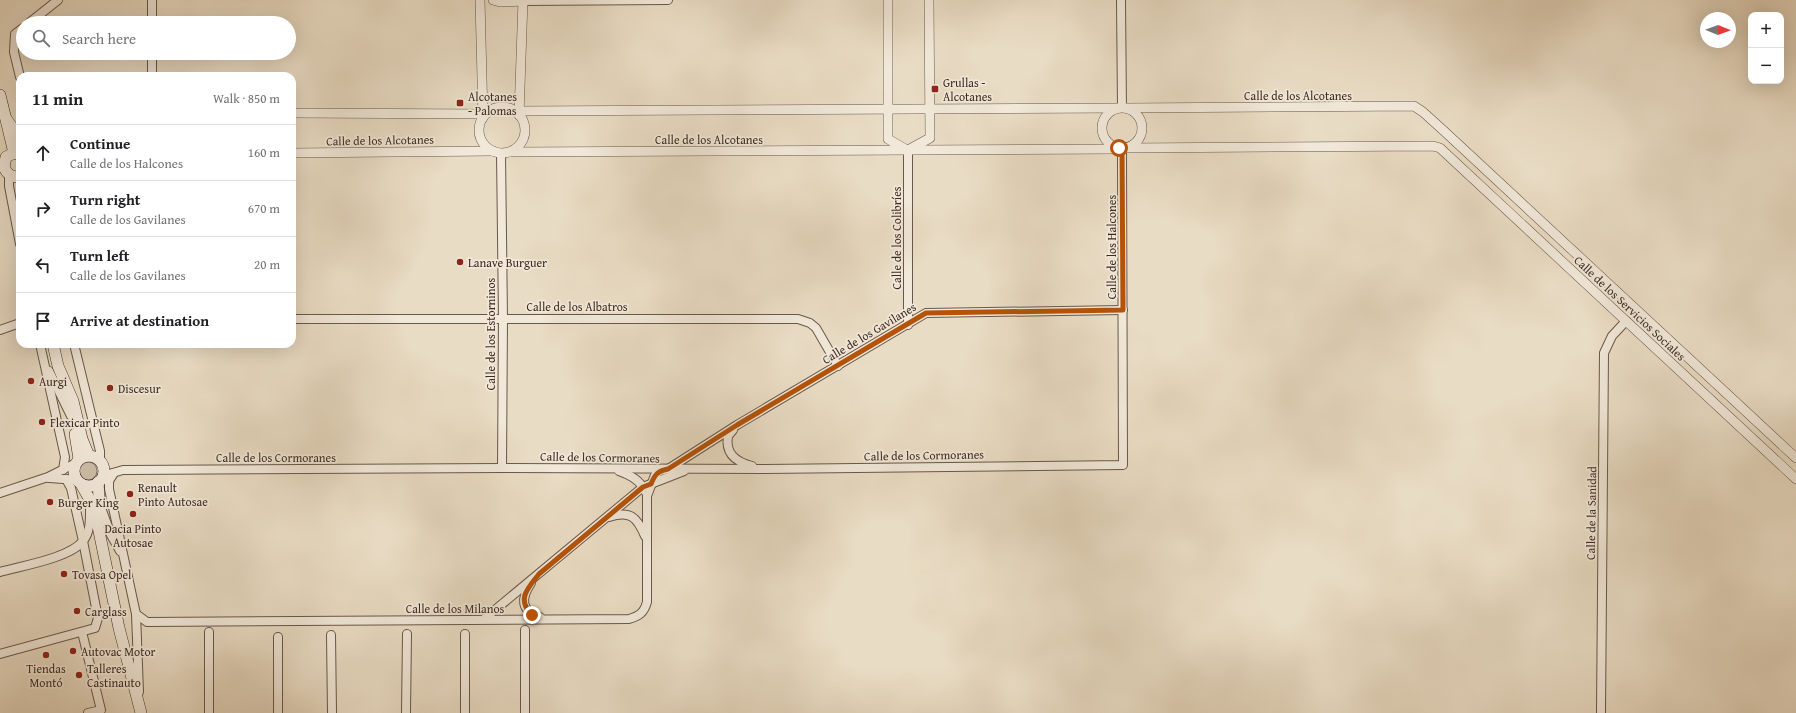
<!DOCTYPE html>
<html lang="en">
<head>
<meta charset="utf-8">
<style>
	:root { --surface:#fff; --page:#f6f6f6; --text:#202124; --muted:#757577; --line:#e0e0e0 }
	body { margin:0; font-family:"Gentium Book Plus",serif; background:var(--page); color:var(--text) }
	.controls { position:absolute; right:12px; top:12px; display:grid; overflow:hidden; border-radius:8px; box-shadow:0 4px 16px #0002 }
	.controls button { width:36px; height:36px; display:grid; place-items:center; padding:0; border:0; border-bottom:1px solid var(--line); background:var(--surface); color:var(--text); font:20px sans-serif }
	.compass { position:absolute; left:1700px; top:12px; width:36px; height:36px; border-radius:50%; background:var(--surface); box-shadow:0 4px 16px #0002; rotate:91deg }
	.stop { position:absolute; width:12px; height:12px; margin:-9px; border:3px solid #b45309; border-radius:50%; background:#fff }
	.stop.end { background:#b45309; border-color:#fff; box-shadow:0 1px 4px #0008 }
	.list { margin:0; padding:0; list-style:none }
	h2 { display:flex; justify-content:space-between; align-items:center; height:52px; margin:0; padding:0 16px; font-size:17px }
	h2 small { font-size:13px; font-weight:400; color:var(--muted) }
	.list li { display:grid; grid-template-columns:26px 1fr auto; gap:12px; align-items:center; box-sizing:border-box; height:56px; padding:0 16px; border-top:1px solid var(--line) }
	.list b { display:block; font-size:15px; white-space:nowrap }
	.list p { margin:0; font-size:13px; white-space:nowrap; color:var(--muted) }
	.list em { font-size:13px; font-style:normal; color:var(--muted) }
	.icon { flex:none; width:22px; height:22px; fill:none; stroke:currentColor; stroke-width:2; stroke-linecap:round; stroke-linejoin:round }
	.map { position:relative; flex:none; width:1796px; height:713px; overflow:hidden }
	.search { position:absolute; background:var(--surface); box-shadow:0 4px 16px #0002; left:16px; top:16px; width:280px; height:44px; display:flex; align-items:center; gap:10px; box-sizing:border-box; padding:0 14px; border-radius:22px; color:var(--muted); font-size:15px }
	.panel { position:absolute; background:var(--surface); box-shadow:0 4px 16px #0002; left:16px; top:72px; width:280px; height:276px; border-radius:12px }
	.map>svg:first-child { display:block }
	.green { fill:#ccbea8; stroke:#857565 }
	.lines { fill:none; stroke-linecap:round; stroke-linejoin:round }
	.minor-casing { stroke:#69584a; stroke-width:10 }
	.tertiary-casing { stroke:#69584a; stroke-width:10 }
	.secondary-casing { stroke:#3e2c22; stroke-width:12 }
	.minor { stroke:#f1e8d9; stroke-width:8 }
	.tertiary { stroke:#f1e8d9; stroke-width:9 }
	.secondary { stroke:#f1e8d9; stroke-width:11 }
	.route { stroke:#b45309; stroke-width:5 }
	.poi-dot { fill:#8f2418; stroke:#f1e8d9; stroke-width:1.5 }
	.labels { text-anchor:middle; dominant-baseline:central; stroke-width:3.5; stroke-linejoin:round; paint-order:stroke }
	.poi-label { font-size:12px; fill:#3e2c22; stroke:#f1e8d9; text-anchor:start }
	.street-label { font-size:12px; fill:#3e2c22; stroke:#f1e8d9 }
</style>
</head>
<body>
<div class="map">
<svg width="1796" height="713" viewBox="0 0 1796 713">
	<rect width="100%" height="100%" fill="#e9dcc4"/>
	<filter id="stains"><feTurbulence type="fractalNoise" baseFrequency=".005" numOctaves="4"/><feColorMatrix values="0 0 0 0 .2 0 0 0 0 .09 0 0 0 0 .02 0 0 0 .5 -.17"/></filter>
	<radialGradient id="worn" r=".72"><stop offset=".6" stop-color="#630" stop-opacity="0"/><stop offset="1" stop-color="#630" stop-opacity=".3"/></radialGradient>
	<!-- green -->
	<circle class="green" cx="88" cy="471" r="9"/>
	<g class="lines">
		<!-- minor casing -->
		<g class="minor-casing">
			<g id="minor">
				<path d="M152 0V23"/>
				<path d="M1121 0 1122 108"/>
				<path d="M523 1 668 0"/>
				<path d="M29 23 58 0"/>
				<path d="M152 53V76"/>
				<path d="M20 77 14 52 15 34 23 28"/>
				<path d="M501 153 503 318 502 468"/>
				<path d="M9 175V186L20 244"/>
				<path d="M292 319H798L810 323 816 328 838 366"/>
				<path d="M908 325V150"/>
				<path d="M0 330 20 323"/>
				<path d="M40 344 65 457 63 470"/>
				<path d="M74 344 100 451V461"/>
				<path d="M49 371 71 416"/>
				<path d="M733 430 728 436C725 454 736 462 752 466"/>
				<path d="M619 471C630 475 640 480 645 491"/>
				<path d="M114 473 109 481V489L136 614 147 622 629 619C639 616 644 613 647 602V496L655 475 660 471 668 469 737 425 926 313 1123 310"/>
				<path d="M102 476 123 470 502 468 765 469 1123 465 1122 149"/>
				<path d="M49 478 78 480"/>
				<path d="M0 493 48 477 76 463"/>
				<path d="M100 505 111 535 120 551"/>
				<path d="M609 517C630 510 637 517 645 536"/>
				<path d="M0 572C21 566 70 558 83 541 91 532 90 517 90 505"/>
				<path d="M531 583C521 598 520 611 540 617"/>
				<path d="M136 614 139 692"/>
				<path d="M484 619 643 487 684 471"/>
				<path d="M82 632 101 710 88 713"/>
				<path d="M331 635 332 713"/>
				<path d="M278 637V713"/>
				<path d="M0 654 95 628 98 618 83 541 71 488 66 479"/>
				<path d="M209 713V632"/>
				<path d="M406 713 407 634"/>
				<path d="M465 713V634"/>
				<path d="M525 713V630"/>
				<path d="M1601 713 1604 353 1612 336 1626 321"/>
			</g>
		</g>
		<!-- tertiary casing -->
		<g class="tertiary-casing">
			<g id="tertiary">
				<path d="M480 0 483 118"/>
				<path d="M493 0 500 2 523 1"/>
				<path d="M888 0V139L907 150"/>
				<circle cx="502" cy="130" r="23"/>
				<circle cx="1122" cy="128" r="20"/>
				<path d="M1125 108 1414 106 1423 112 1444 131 1796 458"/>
				<path d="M515 111 1119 108"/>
				<path d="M292 113 486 114"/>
				<path d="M519 115 523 0"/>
				<path d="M7 118 20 137"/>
				<path d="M1126 148 1433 146 1440 148 1796 479"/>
				<path d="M908 150 930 138 929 0"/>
				<path d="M510 152 1119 149"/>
				<path d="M292 153 493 151"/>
			</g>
		</g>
		<!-- secondary casing -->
		<g class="secondary-casing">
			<g id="secondary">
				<path d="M0 95 14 153"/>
				<path d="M19 154 14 153 6 157 4 167C7 174 12 179 20 176"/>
				<path d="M53 344 58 366 73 401 82 439 89 456"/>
				<path d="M75 434 79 459"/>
				<circle cx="89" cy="471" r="15"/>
				<path d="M98 482 100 512"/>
				<path d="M81 484 94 507 119 628 141 713"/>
			</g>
		</g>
		<!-- minor -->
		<use href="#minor" class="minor"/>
		<!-- tertiary -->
		<use href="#tertiary" class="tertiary"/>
		<!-- secondary -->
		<use href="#secondary" class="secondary"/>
	</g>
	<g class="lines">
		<!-- route -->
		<path class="route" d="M532 615C516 599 528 588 539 574L643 487 651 484C655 474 658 471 668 469L737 425 926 313 1123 310 1122 149 1119 148"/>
	</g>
	<!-- markers -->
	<g class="poi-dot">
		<rect x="931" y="85" width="8" height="8" rx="2"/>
		<rect x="456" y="99" width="8" height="8" rx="2"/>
		<circle cx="460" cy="262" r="4"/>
		<circle cx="31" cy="381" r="4"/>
		<circle cx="110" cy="388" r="4"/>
		<circle cx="42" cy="422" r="4"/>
		<circle cx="130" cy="494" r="4"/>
		<circle cx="50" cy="502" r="4"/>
		<circle cx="133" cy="514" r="4"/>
		<circle cx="64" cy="574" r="4"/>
		<circle cx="77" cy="611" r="4"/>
		<circle cx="73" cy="651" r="4"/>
		<circle cx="46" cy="655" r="4"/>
		<circle cx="79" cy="675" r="4"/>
	</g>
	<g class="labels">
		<!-- poi labels -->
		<g class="poi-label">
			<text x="943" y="82">Grullas -<tspan x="943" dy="14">Alcotanes</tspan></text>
			<text x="468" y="96">Alcotanes<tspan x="468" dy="14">- Palomas</tspan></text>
			<text x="468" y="262">Lanave Burguer</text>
			<text x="39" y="381">Aurgi</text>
			<text x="118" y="388">Discesur</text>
			<text x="50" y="422">Flexicar Pinto</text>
			<text x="138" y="487">Renault<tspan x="138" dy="14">Pinto Autosae</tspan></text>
			<text x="58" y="502">Burger King</text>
			<text x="133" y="528" text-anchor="middle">Dacia Pinto<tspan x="133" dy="14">Autosae</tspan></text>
			<text x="72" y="574">Tovasa Opel</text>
			<text x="85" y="611">Carglass</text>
			<text x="81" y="651">Autovac Motor</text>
			<text x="46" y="668" text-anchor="middle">Tiendas<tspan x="46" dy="14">Montó</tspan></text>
			<text x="87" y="668">Talleres<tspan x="87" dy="14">Castinauto</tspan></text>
		</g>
		<!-- street labels -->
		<g class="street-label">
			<text x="1298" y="95">Calle de los Alcotanes</text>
			<text x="709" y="139">Calle de los Alcotanes</text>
			<text transform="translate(380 140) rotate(-1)">Calle de los Alcotanes</text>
			<text transform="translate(896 238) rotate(-90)">Calle de los Colibríes</text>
			<text transform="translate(1111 247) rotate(-90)">Calle de los Halcones</text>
			<text x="577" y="306">Calle de los Albatros</text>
			<text transform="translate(1630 308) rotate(43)">Calle de los Servicios Sociales</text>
			<text transform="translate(869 333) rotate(-31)">Calle de los Gavilanes</text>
			<text transform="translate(490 334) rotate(-90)">Calle de los Estorninos</text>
			<text transform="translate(924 455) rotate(-1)">Calle de los Cormoranes</text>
			<text x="276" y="457">Calle de los Cormoranes</text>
			<text transform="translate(600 457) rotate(1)">Calle de los Cormoranes</text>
			<text transform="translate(1591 513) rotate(-89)">Calle de la Sanidad</text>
			<text x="455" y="608">Calle de los Milanos</text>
		</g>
	</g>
	<rect width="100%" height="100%" filter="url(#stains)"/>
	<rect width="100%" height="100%" fill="url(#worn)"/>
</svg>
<div class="controls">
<button>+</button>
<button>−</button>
</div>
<svg class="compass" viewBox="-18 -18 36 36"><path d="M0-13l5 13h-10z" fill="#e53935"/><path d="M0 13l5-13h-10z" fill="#757577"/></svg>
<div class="stop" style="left:1119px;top:148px"></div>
<div class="stop end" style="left:532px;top:615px"></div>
<div class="search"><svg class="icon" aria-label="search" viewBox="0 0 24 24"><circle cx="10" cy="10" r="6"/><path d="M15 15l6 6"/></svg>Search here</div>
<section class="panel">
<h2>11 min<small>Walk · 850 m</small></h2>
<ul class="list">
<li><svg class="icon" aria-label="ahead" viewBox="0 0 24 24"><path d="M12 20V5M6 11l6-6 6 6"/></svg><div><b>Continue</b><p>Calle de los Halcones</p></div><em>160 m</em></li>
<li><svg class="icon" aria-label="right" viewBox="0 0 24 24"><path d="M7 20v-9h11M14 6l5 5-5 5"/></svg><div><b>Turn right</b><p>Calle de los Gavilanes</p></div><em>670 m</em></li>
<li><svg class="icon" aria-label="left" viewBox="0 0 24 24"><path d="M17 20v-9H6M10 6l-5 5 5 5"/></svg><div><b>Turn left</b><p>Calle de los Gavilanes</p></div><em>20 m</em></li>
<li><svg class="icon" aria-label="arrive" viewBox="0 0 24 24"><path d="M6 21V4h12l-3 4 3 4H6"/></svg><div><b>Arrive at destination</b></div></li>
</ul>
</section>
</div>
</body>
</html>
